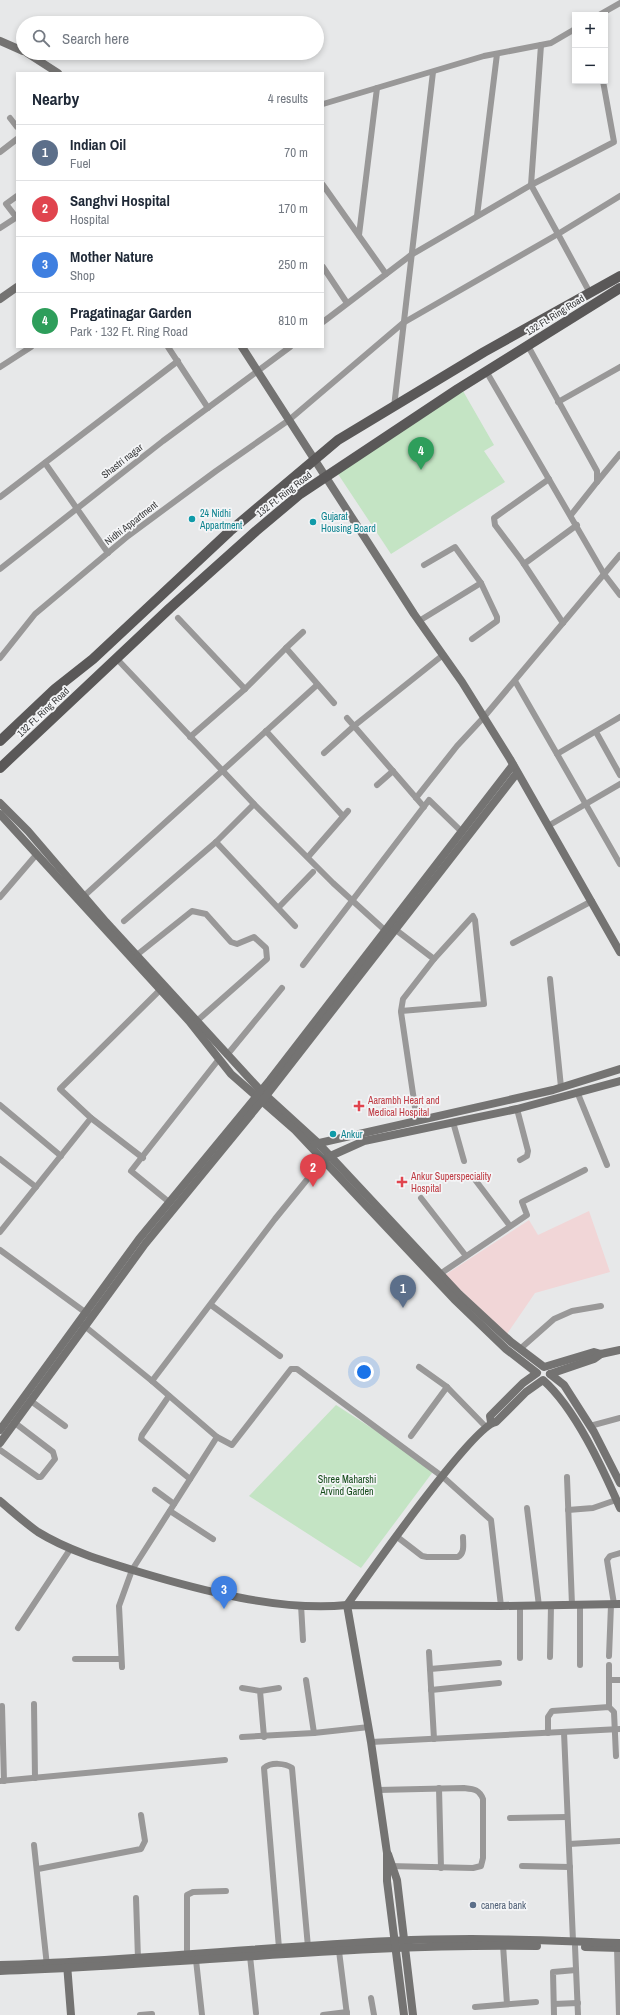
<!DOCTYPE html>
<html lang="en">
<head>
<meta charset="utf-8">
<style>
	:root { --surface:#fff; --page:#f6f6f7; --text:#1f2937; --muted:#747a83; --line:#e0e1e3; --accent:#111827 }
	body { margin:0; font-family:"Archivo Narrow",sans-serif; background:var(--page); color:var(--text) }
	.controls { position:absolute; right:12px; top:12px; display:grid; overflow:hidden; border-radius:0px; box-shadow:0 2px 6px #0003 }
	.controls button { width:36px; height:36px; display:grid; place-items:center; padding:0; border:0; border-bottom:1px solid var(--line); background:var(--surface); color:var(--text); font:20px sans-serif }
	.you { position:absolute; left:364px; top:1372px; width:14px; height:14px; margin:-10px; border:3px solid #fff; border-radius:50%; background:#1a73e8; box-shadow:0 0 0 6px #1a73e833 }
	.badge { display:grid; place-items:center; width:26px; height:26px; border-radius:50%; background:var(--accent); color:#fff; font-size:13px; font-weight:700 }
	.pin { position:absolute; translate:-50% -33px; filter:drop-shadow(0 1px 2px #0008) }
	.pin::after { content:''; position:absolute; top:21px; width:14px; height:12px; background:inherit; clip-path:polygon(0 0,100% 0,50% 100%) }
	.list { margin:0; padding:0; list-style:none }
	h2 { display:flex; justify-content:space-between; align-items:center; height:52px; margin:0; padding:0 16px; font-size:17px }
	h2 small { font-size:13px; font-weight:400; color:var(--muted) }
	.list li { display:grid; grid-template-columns:26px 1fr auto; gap:12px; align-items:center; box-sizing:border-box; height:56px; padding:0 16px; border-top:1px solid var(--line) }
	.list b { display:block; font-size:15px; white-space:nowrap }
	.list p { margin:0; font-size:13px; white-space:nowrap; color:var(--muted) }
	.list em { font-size:13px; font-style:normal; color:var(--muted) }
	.icon { flex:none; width:22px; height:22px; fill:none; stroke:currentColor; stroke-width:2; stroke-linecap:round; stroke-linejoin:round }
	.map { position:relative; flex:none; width:620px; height:2015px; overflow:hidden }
	.search { position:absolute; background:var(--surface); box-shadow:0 2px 6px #0003; left:16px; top:16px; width:308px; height:44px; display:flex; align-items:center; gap:10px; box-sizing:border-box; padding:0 14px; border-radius:22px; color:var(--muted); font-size:15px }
	.panel { position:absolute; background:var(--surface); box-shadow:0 2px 6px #0003; left:16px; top:72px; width:308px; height:276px; border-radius:0px }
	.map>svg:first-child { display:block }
	.industrial { fill:#f1d6d7 }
	.green { fill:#c4e4c4 }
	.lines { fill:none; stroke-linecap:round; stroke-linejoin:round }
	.street { stroke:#999898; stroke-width:6 }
	.secondary { stroke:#747372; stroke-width:8 }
	.primary { stroke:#5a5858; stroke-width:10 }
	.culture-dot { fill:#0f9aa8; stroke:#f4f5f7; stroke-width:1.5 }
	.health-dot { fill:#e0444e; stroke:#f4f5f7; stroke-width:1.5 }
	.service-dot { fill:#5c6f8a; stroke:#f4f5f7; stroke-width:1.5 }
	.labels { text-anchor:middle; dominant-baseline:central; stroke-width:3.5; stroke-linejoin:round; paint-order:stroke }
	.street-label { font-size:10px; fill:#3b3c3d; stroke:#f4f5f7 }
	.culture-label { font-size:10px; fill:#0d838f; stroke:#f4f5f7; text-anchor:start }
	.health-label { font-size:10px; fill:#be3a42; stroke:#f4f5f7; text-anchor:start }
	.park-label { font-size:10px; fill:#154b1a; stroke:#f4f5f7 }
	.service-label { font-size:10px; fill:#4e5e75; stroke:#f4f5f7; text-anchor:start }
</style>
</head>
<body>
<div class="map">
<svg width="620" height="2015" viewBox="0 0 620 2015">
	<rect width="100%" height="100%" fill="#e7e8e9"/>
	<!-- industrial -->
	<path class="industrial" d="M589 1211 610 1272 535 1293 507 1334 445 1275 529 1220 538 1235Z"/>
	<!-- green -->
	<g class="green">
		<path d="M463 391 494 445 484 451 505 482 391 554 338 474Z"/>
		<path d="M336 1405 435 1469 361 1568 249 1496Z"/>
	</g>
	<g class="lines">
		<!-- street -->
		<g class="street">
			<path d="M599 15 620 3"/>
			<path d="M323 104 484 56 551 43 575 29"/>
			<path d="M10 118 17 127"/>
			<path d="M0 152 17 139"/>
			<path d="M323 185 386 274"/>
			<path d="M531 185 614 142 603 81"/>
			<path d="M531 185 541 45"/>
			<path d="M477 216 497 54"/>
			<path d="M16 217 6 204 17 196"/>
			<path d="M0 228 17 217"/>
			<path d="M359 235 377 88"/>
			<path d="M323 267 347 303"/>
			<path d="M590 293 558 234 620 196"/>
			<path d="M528 346 597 471V482L571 515"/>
			<path d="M168 347 208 408"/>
			<path d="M0 367 31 347"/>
			<path d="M486 371 604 574 620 595"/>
			<path d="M558 402 620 367"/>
			<path d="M394 407 433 72"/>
			<path d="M45 463 108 553"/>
			<path d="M549 479 494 518 495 525 522 561 563 623"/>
			<path d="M597 482 620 454"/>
			<path d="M0 497 178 361"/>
			<path d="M524 564 577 525"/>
			<path d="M424 565 455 547 481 583 497 617V621L472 639"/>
			<path d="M0 569 163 441 290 347"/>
			<path d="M178 618 245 689"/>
			<path d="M419 621 481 583"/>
			<path d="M286 648 303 632"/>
			<path d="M0 658 35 614 128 536 216 471 289 420 403 323 558 234 531 185 411 255 323 322"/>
			<path d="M117 659 254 804 333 883 388 933"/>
			<path d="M515 681 557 754 620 717"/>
			<path d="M266 731 342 815"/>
			<path d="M596 732 620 775"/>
			<path d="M190 737 245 689 286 648 334 703"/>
			<path d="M324 753 354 726 347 718"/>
			<path d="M557 754 620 864"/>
			<path d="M377 785 393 771"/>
			<path d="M416 798 457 746 484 717 620 555"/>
			<path d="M424 807 354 726 443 655"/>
			<path d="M548 826 620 784"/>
			<path d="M216 842 295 926"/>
			<path d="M308 857 348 811"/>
			<path d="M84 896 317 685"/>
			<path d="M0 897 36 855"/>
			<path d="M279 907 313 872"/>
			<path d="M124 921 216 842 254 804"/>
			<path d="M396 930 434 959"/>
			<path d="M513 943 592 901"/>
			<path d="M138 954 192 911 206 914 231 942 237 944 254 937 266 948 267 959 198 1020"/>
			<path d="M303 965 429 800 462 832"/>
			<path d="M550 979 561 1087"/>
			<path d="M401 1011 484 1004 475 920 473 916 434 959 403 999 401 1011V1012L417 1121"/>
			<path d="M227 1055 282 988"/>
			<path d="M578 1094 607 1165"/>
			<path d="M0 1105 61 1156"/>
			<path d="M517 1109 528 1151 527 1156 520 1160"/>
			<path d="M453 1122 464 1161"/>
			<path d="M143 1158 91 1118 60 1089 160 990"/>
			<path d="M0 1159 36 1187"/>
			<path d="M473 1177 510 1226"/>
			<path d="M421 1198 466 1256"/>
			<path d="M169 1202 131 1171 219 1059"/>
			<path d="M0 1232 91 1118"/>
			<path d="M0 1250 89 1315"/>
			<path d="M440 1274 527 1215 522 1202 585 1170"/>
			<path d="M211 1305 280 1356"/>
			<path d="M82 1324 152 1381 275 1219 323 1160"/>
			<path d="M520 1349 554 1319 572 1311 601 1306"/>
			<path d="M419 1367 447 1387 486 1427"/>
			<path d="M169 1396 142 1435 141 1439 190 1479"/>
			<path d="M31 1401 65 1426"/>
			<path d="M590 1426 620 1418"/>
			<path d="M411 1436 447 1387"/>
			<path d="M217 1437 232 1445 291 1369H297L443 1477 491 1520 501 1606"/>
			<path d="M0 1450 38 1477H41L55 1459 53 1452 15 1423"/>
			<path d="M567 1477 572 1605"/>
			<path d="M155 1490 174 1504"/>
			<path d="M527 1508 539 1606"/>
			<path d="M568 1510 593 1508 616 1500"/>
			<path d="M170 1511 213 1539"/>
			<path d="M396 1536 422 1556 427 1557H458C465 1553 463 1544 463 1537"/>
			<path d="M614 1604 607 1560 610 1556 620 1553"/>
			<path d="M301 1605 303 1640"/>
			<path d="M580 1605V1665"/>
			<path d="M18 1628 71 1548"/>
			<path d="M429 1652 434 1739"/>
			<path d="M609 1656 611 1605"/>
			<path d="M550 1657 551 1605"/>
			<path d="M520 1658V1606"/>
			<path d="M75 1659H121"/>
			<path d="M609 1665V1707"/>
			<path d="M122 1667 119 1606 132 1570 217 1437 152 1381"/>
			<path d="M430 1669 499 1663"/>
			<path d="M306 1680 314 1733"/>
			<path d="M609 1680H620"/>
			<path d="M242 1688 260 1691 264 1737"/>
			<path d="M431 1690 499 1683"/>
			<path d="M260 1691 279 1688"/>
			<path d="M34 1704 35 1778"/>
			<path d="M2 1706 4 1781"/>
			<path d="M564 1732 573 1941"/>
			<path d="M548 1733V1717L552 1711 609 1707 614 1712 616 1756"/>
			<path d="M242 1737 314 1733 369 1727"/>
			<path d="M371 1742 620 1729"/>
			<path d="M0 1781 225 1760"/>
			<path d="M439 1788 441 1868"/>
			<path d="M378 1790 464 1788C473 1789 479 1789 483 1799V1858L481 1866 473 1868 389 1866"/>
			<path d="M510 1818 567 1817"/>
			<path d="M569 1844 620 1841"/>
			<path d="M34 1845 47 1966"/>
			<path d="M522 1866 570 1867"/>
			<path d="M38 1869 141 1849 145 1841 141 1815"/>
			<path d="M136 1898 138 1959"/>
			<path d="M503 1945 507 2004"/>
			<path d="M575 1946 578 2015"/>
			<path d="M279 1948 264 1768C271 1762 285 1763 292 1768L308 1947"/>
			<path d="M617 1948 619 2015"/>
			<path d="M339 1951 347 2015"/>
			<path d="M187 1955V1895L193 1892 226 1891"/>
			<path d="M250 1956 256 2013"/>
			<path d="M196 1960 202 2015"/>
			<path d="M371 1998 374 2015"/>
			<path d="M554 2004 578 2003"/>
			<path d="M475 2007 536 2002"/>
			<path d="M140 2015 152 2014"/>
			<path d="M323 2015 347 2012"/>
			<path d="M554 2015 553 1972 576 1970"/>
		</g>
		<!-- secondary -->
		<g class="secondary">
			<path d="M0 41 23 51"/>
			<path d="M27 53 58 73"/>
			<path d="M0 299 17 287"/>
			<path d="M242 347 414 614 462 682 510 759 620 952"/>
			<path d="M0 803 28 831 106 922 261 1091 318 1143 459 1294 511 1342 544 1367 594 1352 601 1354 620 1350"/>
			<path d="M0 814 189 1021 231 1074 295 1130 454 1299 506 1349 537 1373 523 1383 490 1416 491 1422"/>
			<path d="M315 1144 553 1090 620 1069"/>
			<path d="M326 1158 364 1141 517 1109 620 1081"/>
			<path d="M550 1374 564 1385 594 1432 620 1483"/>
			<path d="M550 1374 594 1359 601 1354"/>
			<path d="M0 1430 139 1239 270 1080 513 765"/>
			<path d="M0 1443 145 1244 262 1101 517 773"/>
			<path d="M0 1501C12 1511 25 1523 38 1532 67 1550 103 1561 136 1571 199 1590 281 1612 347 1605L501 1606 620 1604"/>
			<path d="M388 1854 397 1880 413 2015"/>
			<path d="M585 1947 620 1948"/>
			<path d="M67 1964 71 2015"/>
			<path d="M0 1965C131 1961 261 1947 392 1941 468 1937 544 1940 620 1943"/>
			<path d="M0 1971C179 1965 358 1943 537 1946"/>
			<path d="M404 2015 387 1881V1853L371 1742 347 1605C366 1578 473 1425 496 1422L526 1392 543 1380C575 1408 603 1469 620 1508"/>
		</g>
		<!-- primary -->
		<g class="primary">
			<path d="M0 741 55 689 93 659 230 531 338 440 484 352 620 276"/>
			<path d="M0 768 170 608 256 531 300 494 458 389 620 288"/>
		</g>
	</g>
	<!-- markers -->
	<g class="culture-dot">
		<circle cx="192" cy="519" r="4"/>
		<circle cx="313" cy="522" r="4"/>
		<circle cx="333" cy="1134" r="4"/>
	</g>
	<g class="health-dot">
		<path d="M357 1100h4v4h4v4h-4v4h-4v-4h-4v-4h4z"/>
		<path d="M400 1176h4v4h4v4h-4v4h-4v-4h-4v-4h4z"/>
	</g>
	<circle class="service-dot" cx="473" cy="1905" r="4"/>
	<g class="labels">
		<!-- street labels -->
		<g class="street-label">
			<text transform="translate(555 315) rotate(-32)">132 Ft. Ring Road</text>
			<text transform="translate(122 461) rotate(-38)">Shastri nagar</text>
			<text transform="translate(284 494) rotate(-38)">132 Ft. Ring Road</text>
			<text transform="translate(131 523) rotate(-38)">Nidhi Appartment</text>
			<text transform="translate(43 712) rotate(-43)">132 Ft. Ring Road</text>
		</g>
		<!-- culture labels -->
		<g class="culture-label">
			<text x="200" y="513">24 Nidhi<tspan x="200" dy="12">Appartment</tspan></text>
			<text x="321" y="516">Gujarat<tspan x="321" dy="12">Housing Board</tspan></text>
			<text x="341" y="1134">Ankur</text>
		</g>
		<!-- health labels -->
		<g class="health-label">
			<text x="368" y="1100">Aarambh Heart and<tspan x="368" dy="12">Medical Hospital</tspan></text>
			<text x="411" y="1176">Ankur Superspeciality<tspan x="411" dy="12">Hospital</tspan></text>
		</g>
		<!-- park labels -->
		<g class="park-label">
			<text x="347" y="1479">Shree Maharshi<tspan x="347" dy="12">Arvind Garden</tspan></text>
		</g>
		<!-- service labels -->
		<g class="service-label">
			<text x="481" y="1905">canera bank</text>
		</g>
	</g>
</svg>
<div class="controls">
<button>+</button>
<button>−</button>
</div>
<div class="you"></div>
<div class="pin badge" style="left:403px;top:1308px;background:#5c6f8a">1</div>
<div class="pin badge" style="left:313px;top:1187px;background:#e0444e">2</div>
<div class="pin badge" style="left:224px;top:1609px;background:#3f7fe0">3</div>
<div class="pin badge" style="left:421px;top:470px;background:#2e9e5b">4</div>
<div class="search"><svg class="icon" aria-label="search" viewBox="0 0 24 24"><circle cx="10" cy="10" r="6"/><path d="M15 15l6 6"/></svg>Search here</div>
<section class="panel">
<h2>Nearby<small>4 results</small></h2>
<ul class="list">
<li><span class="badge" style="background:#5c6f8a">1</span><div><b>Indian Oil</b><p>Fuel</p></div><em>70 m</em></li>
<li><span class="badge" style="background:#e0444e">2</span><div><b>Sanghvi Hospital</b><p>Hospital</p></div><em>170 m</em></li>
<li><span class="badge" style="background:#3f7fe0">3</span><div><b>Mother Nature</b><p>Shop</p></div><em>250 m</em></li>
<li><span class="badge" style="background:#2e9e5b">4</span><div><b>Pragatinagar Garden</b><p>Park · 132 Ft. Ring Road</p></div><em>810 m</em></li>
</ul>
</section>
</div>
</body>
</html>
